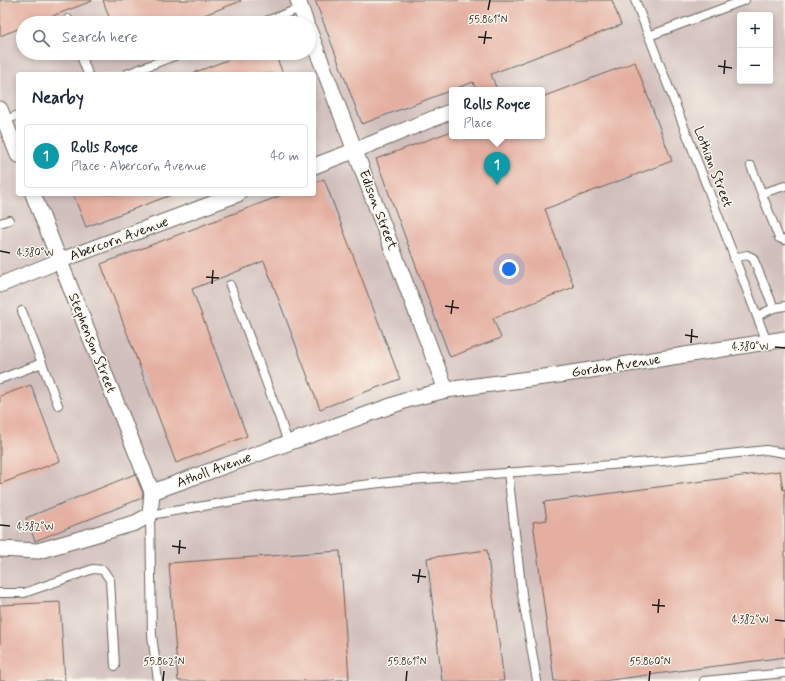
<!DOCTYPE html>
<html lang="en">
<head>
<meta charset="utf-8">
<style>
	:root { --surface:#fff; --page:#f2f2f3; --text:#1f2937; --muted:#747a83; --line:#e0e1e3; --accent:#c8321e }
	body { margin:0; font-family:Mynerve,sans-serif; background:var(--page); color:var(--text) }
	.controls { position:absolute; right:12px; top:12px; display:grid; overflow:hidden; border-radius:4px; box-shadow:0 2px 6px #0003 }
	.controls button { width:36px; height:36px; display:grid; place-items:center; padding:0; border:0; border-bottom:1px solid var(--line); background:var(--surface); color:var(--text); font:20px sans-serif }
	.you { position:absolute; left:509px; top:269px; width:14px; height:14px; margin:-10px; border:3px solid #fff; border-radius:50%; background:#1a73e8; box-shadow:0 0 0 6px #1a73e833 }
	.badge { display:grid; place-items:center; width:26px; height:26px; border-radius:50%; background:var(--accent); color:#fff; font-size:13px; font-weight:700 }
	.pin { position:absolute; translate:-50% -33px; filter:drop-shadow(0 1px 2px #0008) }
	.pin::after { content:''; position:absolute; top:21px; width:14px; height:12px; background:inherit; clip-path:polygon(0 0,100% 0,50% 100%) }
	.popup { position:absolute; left:449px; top:87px; width:96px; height:52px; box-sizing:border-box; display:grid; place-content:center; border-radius:4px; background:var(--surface); filter:drop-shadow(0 1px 3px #0005); font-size:13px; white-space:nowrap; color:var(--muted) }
	.popup b { font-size:15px; color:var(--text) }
	.popup::after { content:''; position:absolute; left:50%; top:100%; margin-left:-8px; border:8px solid transparent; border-top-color:var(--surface) }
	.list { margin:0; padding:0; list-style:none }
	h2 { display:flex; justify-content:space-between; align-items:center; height:52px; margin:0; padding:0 16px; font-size:17px }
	h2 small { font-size:13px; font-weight:400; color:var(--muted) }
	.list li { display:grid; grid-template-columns:26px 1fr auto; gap:12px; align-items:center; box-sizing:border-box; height:64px; margin:0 8px 8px; padding:0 8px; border:1px solid var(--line); border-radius:4px }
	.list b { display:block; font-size:15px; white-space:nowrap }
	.list p { margin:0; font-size:13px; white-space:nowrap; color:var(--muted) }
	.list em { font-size:13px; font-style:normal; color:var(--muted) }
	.icon { flex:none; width:22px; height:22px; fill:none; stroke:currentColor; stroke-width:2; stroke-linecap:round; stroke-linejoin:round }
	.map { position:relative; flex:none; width:785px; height:681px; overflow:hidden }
	.search { position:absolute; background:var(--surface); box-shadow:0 2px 6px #0003; left:16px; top:16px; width:300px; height:44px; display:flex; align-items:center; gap:10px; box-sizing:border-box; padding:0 14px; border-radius:22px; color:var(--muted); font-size:15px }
	.panel { position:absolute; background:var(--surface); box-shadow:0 2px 6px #0003; left:16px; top:72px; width:300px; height:124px; border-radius:4px }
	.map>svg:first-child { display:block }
	.industrial { fill:#d1bfbd; fill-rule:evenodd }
	.building { fill:#e4afa0 }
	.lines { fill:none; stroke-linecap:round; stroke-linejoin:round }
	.service-casing { stroke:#69645d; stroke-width:10 }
	.minor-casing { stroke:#69645d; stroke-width:17 }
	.service { stroke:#fff; stroke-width:8 }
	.minor { stroke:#fff; stroke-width:15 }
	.ticks { fill:none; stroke:#1c1c1c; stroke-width:1.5 }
	.labels { text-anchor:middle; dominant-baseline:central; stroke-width:3; stroke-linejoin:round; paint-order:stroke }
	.street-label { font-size:14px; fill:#1c1c1c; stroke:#fbf7ec }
	.ticks-label { font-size:10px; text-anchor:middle; fill:#1c1c1c; stroke:#fbf7ec; stroke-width:3; stroke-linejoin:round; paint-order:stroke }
</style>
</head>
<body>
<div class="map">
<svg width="785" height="681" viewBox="0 0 785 681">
	<rect width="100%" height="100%" fill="#fbf7ec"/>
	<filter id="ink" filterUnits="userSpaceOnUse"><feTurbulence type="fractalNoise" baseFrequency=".025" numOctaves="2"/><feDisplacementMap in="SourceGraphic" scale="8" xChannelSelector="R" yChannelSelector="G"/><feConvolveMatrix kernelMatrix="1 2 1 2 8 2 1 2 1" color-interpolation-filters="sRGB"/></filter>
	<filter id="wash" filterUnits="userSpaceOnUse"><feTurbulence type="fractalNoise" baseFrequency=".012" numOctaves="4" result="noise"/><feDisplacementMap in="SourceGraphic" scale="16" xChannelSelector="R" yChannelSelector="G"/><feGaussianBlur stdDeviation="0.9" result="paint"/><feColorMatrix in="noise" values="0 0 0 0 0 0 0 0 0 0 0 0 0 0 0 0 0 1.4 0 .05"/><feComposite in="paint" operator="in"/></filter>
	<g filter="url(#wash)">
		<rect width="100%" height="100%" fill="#f8ebd7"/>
		<!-- industrial -->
		<path class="industrial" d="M0 0H785V681H0ZM740 15H770V81H740ZM23 23H309V53H23ZM18 74H314V194H18ZM452 90H542V136H452Z"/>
		<g id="blocks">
			<!-- building -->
			<g class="building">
				<path d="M0 0H92V1L34 23H23V27L0 36Z"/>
				<path d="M103 0H241V1L183 23H111Z"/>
				<path d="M315 0H612L621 25 491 74 497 90H476L473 82 362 124Z"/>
				<path d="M246 53H275L283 74H193V73Z"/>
				<path d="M635 62 672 161 545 209 574 287 493 318 501 338 450 357 376 159 452 131V136H542V97Z"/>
				<path d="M324 179 400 379 320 409 264 261 192 289 247 436 176 463 101 264 285 194H314V183Z"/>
				<path d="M73 194H171V195L86 227Z"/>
				<path d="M31 385 60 461 0 484V396Z"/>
				<path d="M780 471 783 490 785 489V657L603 681H554L533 522 547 520 544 502Z"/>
				<path d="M135 474 143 493 142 498 35 541 26 518Z"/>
				<path d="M487 550 504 681H442L427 558Z"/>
				<path d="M340 551 349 679 316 681H178L169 563Z"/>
				<path d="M60 602 65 681H0V605Z"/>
			</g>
		</g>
	</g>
	<g filter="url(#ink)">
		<use href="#blocks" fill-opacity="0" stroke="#69645d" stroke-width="1"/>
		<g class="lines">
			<!-- service casing -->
			<g class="service-casing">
				<g id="service">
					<path d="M635 0 767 342"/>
					<path d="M68 19 70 23"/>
					<path d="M261 23 301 8"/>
					<path d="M649 36 745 0"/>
					<path d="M80 53 88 74"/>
					<path d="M127 74 182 53"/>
					<path d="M4 121 18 115"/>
					<path d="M751 166 779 238 785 240"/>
					<path d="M762 193 785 186"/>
					<path d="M0 223 9 220"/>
					<path d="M734 258 747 255 753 258 774 308"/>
					<path d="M230 285 281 422 288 443"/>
					<path d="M22 311 58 405"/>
					<path d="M757 316 774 308 785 306"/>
					<path d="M0 379 42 363"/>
					<path d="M508 472 522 594 537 681"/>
					<path d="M0 593H24L93 569 103 570 110 580 115 666"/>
					<path d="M158 681 152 635 150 515 257 497 398 481 664 461 766 450 785 453"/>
					<path d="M704 681 785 673"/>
				</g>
			</g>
			<!-- minor casing -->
			<g class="minor-casing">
				<g id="minor">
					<path d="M298 0 306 23"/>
					<path d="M309 30 446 390"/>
					<path d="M0 109 18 155"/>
					<path d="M314 166 356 150 452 111"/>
					<path d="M0 285 59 261 238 194"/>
					<path d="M152 492 410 399 446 390 559 375 785 339"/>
					<path d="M0 549 38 551 135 523 150 515 152 492 33 194"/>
				</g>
			</g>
			<!-- service -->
			<use href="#service" class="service"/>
			<!-- minor -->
			<use href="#minor" class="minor"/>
		</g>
	</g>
	<!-- ticks -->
	<path class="ticks" d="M488 10 490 0M478 37 492 38M484 44 486 31M718 66 732 68M724 74 725 60M0 251 10 253M206 277 219 278M212 284 213 270M445 306 459 308M451 314 453 300M685 335 698 337M691 343 692 329M775 347 785 348M0 525 10 526M172 546 186 548M179 554 180 540M412 575 426 577M418 583 420 569M652 605 665 606M658 613 659 599M775 620 785 621M163 681 164 671M406 681 407 671M649 681 650 671"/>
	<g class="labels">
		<!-- street labels -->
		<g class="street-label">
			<text transform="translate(713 167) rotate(69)">Lothian Street</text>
			<text transform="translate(378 210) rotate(69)">Edison Street</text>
			<text transform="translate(119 239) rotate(-20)">Abercorn Avenue</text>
			<text transform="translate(92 343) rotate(68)">Stephenson Street</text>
			<text transform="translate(616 366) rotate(-9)">Gordon Avenue</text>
			<text transform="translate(214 470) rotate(-20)">Atholl Avenue</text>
		</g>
	</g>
	<g class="ticks-label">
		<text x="488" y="23">55.861°N</text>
		<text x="35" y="256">4.380°W</text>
		<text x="750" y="350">4.380°W</text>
		<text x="35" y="530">4.382°W</text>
		<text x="750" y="623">4.382°W</text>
		<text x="164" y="665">55.862°N</text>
		<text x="407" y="665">55.861°N</text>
		<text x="650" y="665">55.860°N</text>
	</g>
</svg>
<div class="controls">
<button>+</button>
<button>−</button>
</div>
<div class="you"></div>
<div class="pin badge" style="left:497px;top:185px;background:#0f9aa8">1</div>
<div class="popup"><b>Rolls Royce</b>Place</div>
<div class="search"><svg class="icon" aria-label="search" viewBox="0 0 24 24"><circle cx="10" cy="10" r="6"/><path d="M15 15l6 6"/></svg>Search here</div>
<section class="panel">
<h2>Nearby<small></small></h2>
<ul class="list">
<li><span class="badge" style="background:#0f9aa8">1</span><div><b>Rolls Royce</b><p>Place · Abercorn Avenue</p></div><em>40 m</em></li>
</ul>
</section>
</div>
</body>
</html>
